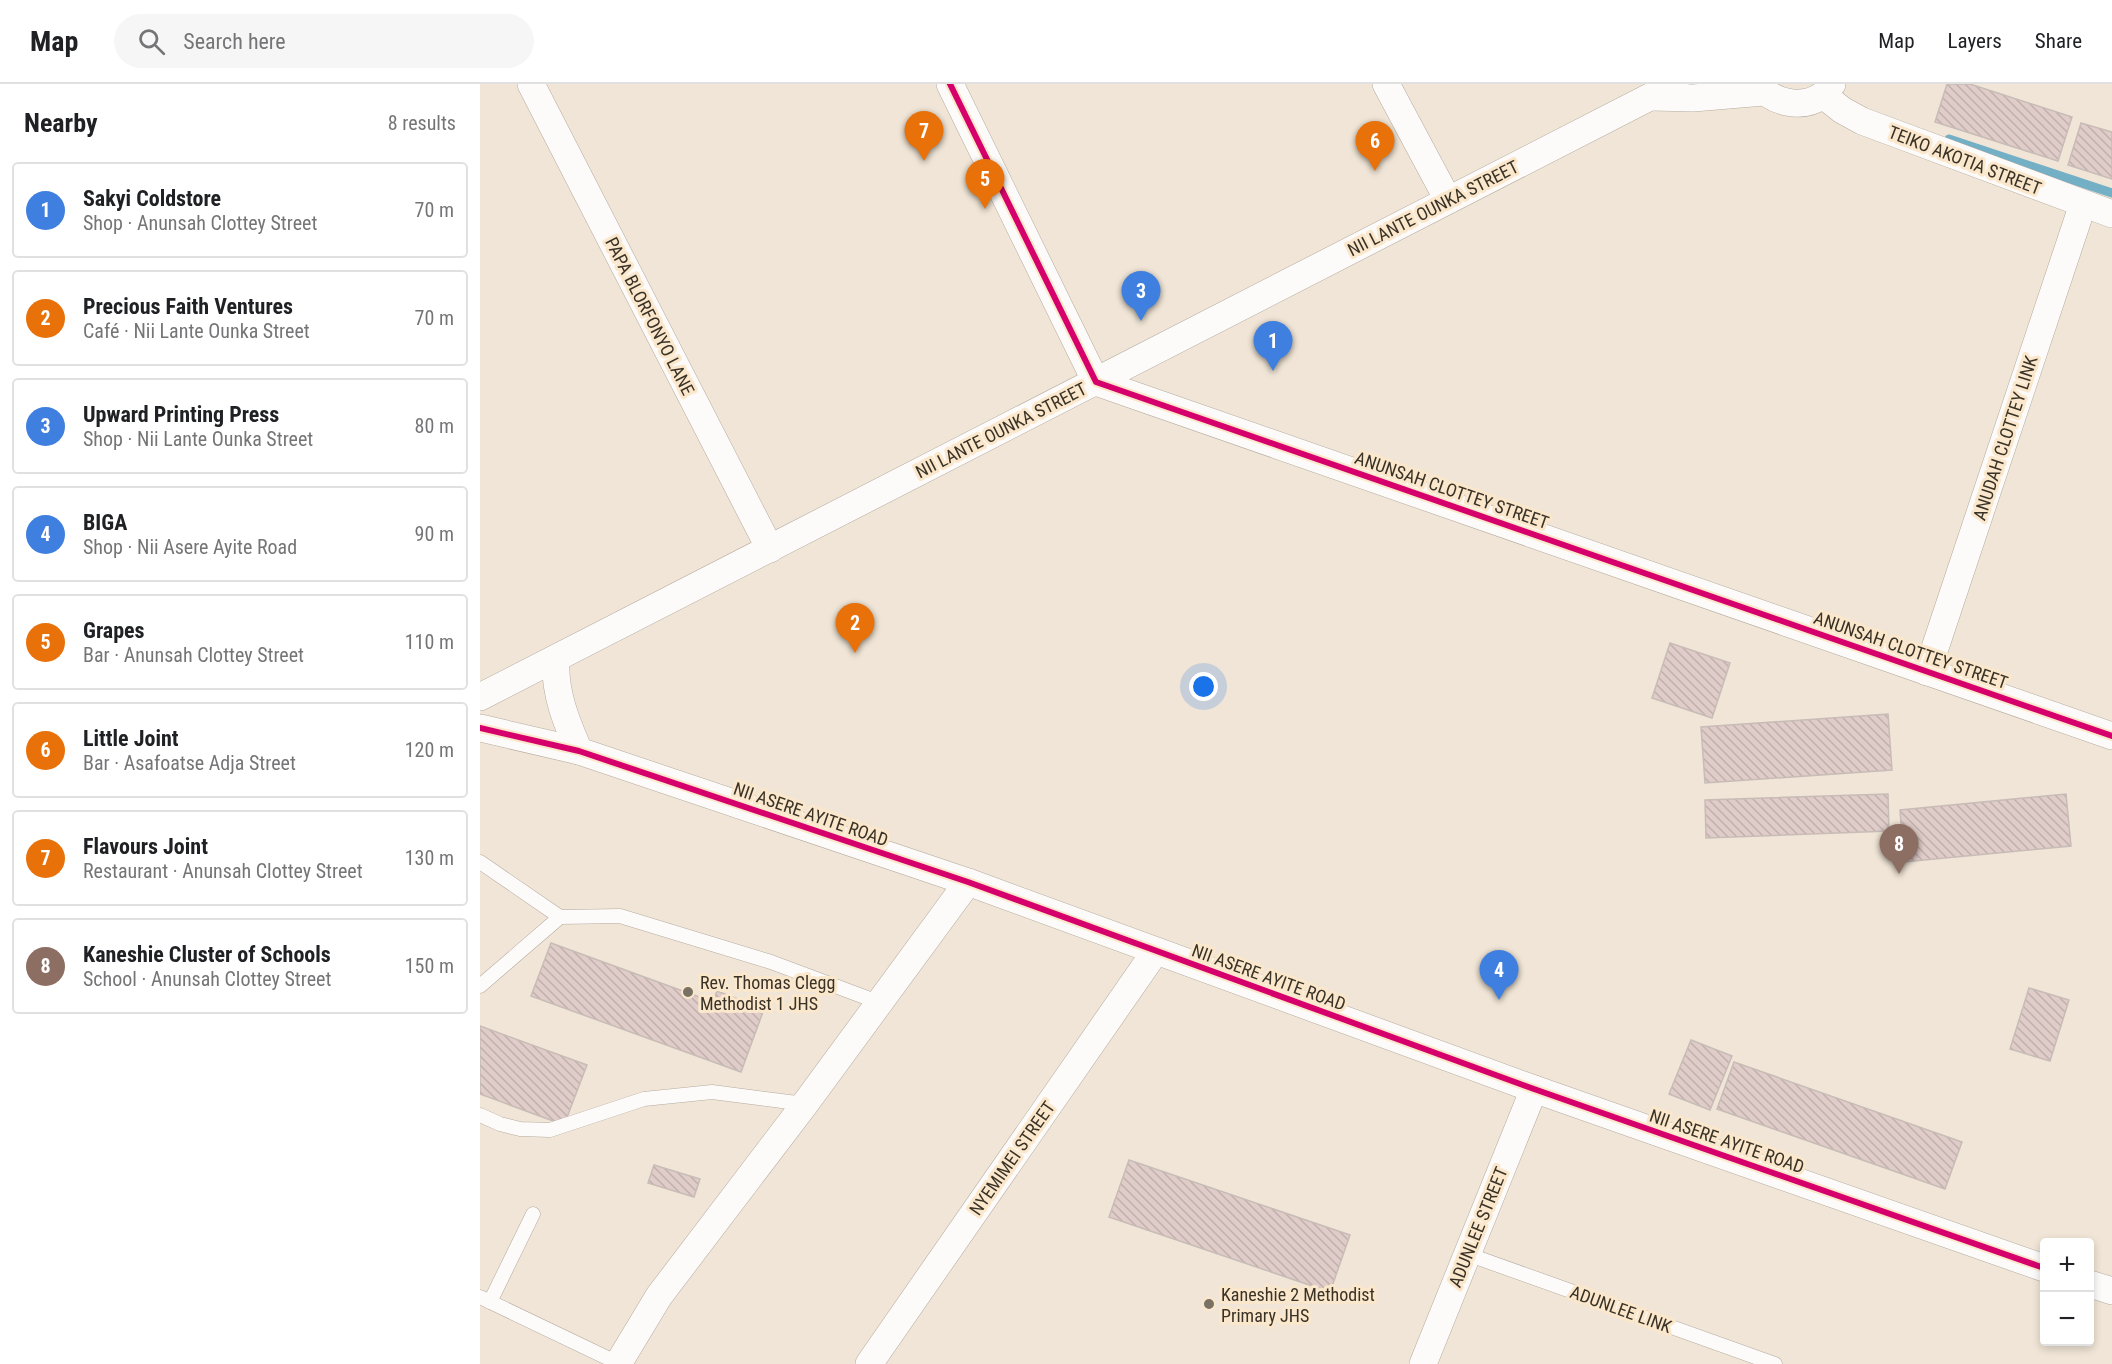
<!DOCTYPE html>
<html lang="en">
<head>
<meta charset="utf-8">
<style>
	:root { --surface:#fff; --page:#f6f6f6; --text:#202124; --muted:#757577; --line:#e0e0e0; --accent:#111827 }
	body { margin:0; font-family:"Roboto Condensed",sans-serif; background:var(--page); color:var(--text) }
	.controls { position:absolute; right:18px; bottom:18px; display:grid; overflow:hidden; border-radius:6px; box-shadow:0 3px 9px #0003 }
	.controls button { width:54px; height:54px; display:grid; place-items:center; padding:0; border:0; border-bottom:2px solid var(--line); background:var(--surface); color:var(--text); font:30px sans-serif }
	.you { position:absolute; left:724px; top:603px; width:21px; height:21px; margin:-15px; border:4px solid #fff; border-radius:50%; background:#1a73e8; box-shadow:0 0 0 9px #1a73e833 }
	.badge { display:grid; place-items:center; width:39px; height:39px; border-radius:50%; background:var(--accent); color:#fff; font-size:20px; font-weight:700 }
	.pin { position:absolute; translate:-50% -50px; filter:drop-shadow(0 2px 3px #0008) }
	.pin::after { content:''; position:absolute; top:32px; width:21px; height:18px; background:inherit; clip-path:polygon(0 0,100% 0,50% 100%) }
	.list { margin:0; padding:0; list-style:none }
	h2 { display:flex; justify-content:space-between; align-items:center; height:78px; margin:0; padding:0 24px; font-size:26px }
	h2 small { font-size:20px; font-weight:400; color:var(--muted) }
	.list li { display:grid; grid-template-columns:39px 1fr auto; gap:18px; align-items:center; box-sizing:border-box; height:96px; margin:0 12px 12px; padding:0 12px; border:2px solid var(--line); border-radius:6px }
	.list b { display:block; font-size:22px; white-space:nowrap }
	.list p { margin:0; font-size:20px; white-space:nowrap; color:var(--muted) }
	.list em { font-size:20px; font-style:normal; color:var(--muted) }
	.icon { flex:none; width:33px; height:33px; fill:none; stroke:currentColor; stroke-width:2; stroke-linecap:round; stroke-linejoin:round }
	.map { position:relative; flex:none; width:1632px; height:1280px; overflow:hidden }
	header { display:flex; align-items:center; gap:36px; box-sizing:border-box; height:84px; padding:0 30px; background:var(--surface); border-bottom:2px solid var(--line) }
	header strong { font-size:28px }
	nav { display:flex; gap:33px; margin-inline-start:auto; font-size:21px }
	.search { width:420px; height:54px; background:var(--page); display:flex; align-items:center; gap:15px; box-sizing:border-box; padding:0 21px; border-radius:33px; color:var(--muted); font-size:22px }
	main { display:flex }
	aside { flex:1; background:var(--surface) }
	.map>svg:first-child { display:block }
	.lines { fill:none; stroke-linecap:round; stroke-linejoin:round }
	.stream { stroke:#73afc5; stroke-width:9 }
	.building { fill:url(#building-back-hatch); stroke:#c8bcb7; stroke-width:1.5 }
	.service-casing { stroke:#b4aba0; stroke-width:15 }
	.minor-casing { stroke:#b4aba0; stroke-width:28 }
	.service { stroke:#fdfbf9; stroke-width:14 }
	.minor { stroke:#fdfbf9; stroke-width:27 }
	.cycleway-casing { stroke:#fbe7cb; stroke-width:10 }
	.cycleway { stroke:#d6006c; stroke-width:6 }
	.poi-dot { fill:#797164; stroke:#fbe7cb; stroke-width:2 }
	.labels { text-anchor:middle; dominant-baseline:central; stroke-width:6; stroke-linejoin:round; paint-order:stroke }
	.street-label { font-size:18px; fill:#393227; stroke:#fbe7cb }
	.poi-label { font-size:18px; fill:#393227; stroke:#fbe7cb; text-anchor:start }
</style>
</head>
<body>
<header>
<strong>Map</strong>
<div class="search"><svg class="icon" aria-label="search" viewBox="0 0 24 24"><circle cx="10" cy="10" r="6"/><path d="M15 15l6 6"/></svg>Search here</div>
<nav><a>Map</a><a>Layers</a><a>Share</a></nav>
</header>
<main>
<aside>
<h2>Nearby<small>8 results</small></h2>
<ul class="list">
<li><span class="badge" style="background:#3f7fe0">1</span><div><b>Sakyi Coldstore</b><p>Shop · Anunsah Clottey Street</p></div><em>70 m</em></li>
<li><span class="badge" style="background:#e8710a">2</span><div><b>Precious Faith Ventures</b><p>Café · Nii Lante Ounka Street</p></div><em>70 m</em></li>
<li><span class="badge" style="background:#3f7fe0">3</span><div><b>Upward Printing Press</b><p>Shop · Nii Lante Ounka Street</p></div><em>80 m</em></li>
<li><span class="badge" style="background:#3f7fe0">4</span><div><b>BIGA</b><p>Shop · Nii Asere Ayite Road</p></div><em>90 m</em></li>
<li><span class="badge" style="background:#e8710a">5</span><div><b>Grapes</b><p>Bar · Anunsah Clottey Street</p></div><em>110 m</em></li>
<li><span class="badge" style="background:#e8710a">6</span><div><b>Little Joint</b><p>Bar · Asafoatse Adja Street</p></div><em>120 m</em></li>
<li><span class="badge" style="background:#e8710a">7</span><div><b>Flavours Joint</b><p>Restaurant · Anunsah Clottey Street</p></div><em>130 m</em></li>
<li><span class="badge" style="background:#8d6e63">8</span><div><b>Kaneshie Cluster of Schools</b><p>School · Anunsah Clottey Street</p></div><em>150 m</em></li>
</ul>
</aside>
<div class="map">
<svg width="1632" height="1280" viewBox="0 0 1632 1280">
	<defs>
		<pattern id="building-back-hatch" width="6" height="6" patternUnits="userSpaceOnUse" patternTransform="scale(1.5)"><rect width="6" height="6" fill="#e0ccc9"/><path d="M-1 5l2 2M0 0l6 6M5-1l2 2" fill="none" stroke="#c1b0ad"/></pattern>
	</defs>
	<rect width="100%" height="100%" fill="#f0e5d6"/>
	<g class="lines">
		<!-- stream -->
		<path class="stream" d="M1469 55 1632 109"/>
	</g>
	<!-- building -->
	<g class="building">
		<path d="M1467 0H1490L1592 33 1578 77 1455 38Z"/>
		<path d="M1601 39 1632 48V95L1588 81Z"/>
		<path d="M1190 559 1250 579 1232 634 1172 614Z"/>
		<path d="M1408 630 1412 686 1225 699 1221 643Z"/>
		<path d="M1408 710 1409 747 1226 754 1225 716Z"/>
		<path d="M1586 710 1591 762 1424 778 1420 726Z"/>
		<path d="M71 859 233 918 237 907 284 925 261 988 51 912Z"/>
		<path d="M1549 904 1589 916 1570 977 1530 965Z"/>
		<path d="M0 942 107 981 84 1041 0 1010Z"/>
		<path d="M1211 956 1252 972 1230 1026 1189 1010Z"/>
		<path d="M1254 978 1482 1058 1465 1105 1237 1025Z"/>
		<path d="M649 1076 870 1151 850 1208 629 1133Z"/>
		<path d="M174 1081 220 1095 214 1113 168 1099Z"/>
	</g>
	<g class="lines">
		<!-- service casing -->
		<g class="service-casing">
			<g id="service">
				<path d="M0 778 80 833 140 832 291 878 398 918"/>
				<path d="M0 902 80 833"/>
				<path d="M0 1031 20 1040 40 1045 70 1046 164 1015 232 1008 325 1020"/>
				<path d="M987 1170 1295 1280"/>
				<path d="M0 1213 138 1279"/>
				<path d="M10 1218 53 1130"/>
			</g>
		</g>
		<!-- minor casing -->
		<g class="minor-casing">
			<g id="minor">
				<path d="M51 0 290 465"/>
				<path d="M470 0 616 298 1632 652"/>
				<path d="M906 0 968 116"/>
				<path d="M1278 0C1292 19 1322 26 1343 11 1346 9 1349 3 1352 0"/>
				<path d="M1343 11 1362 26 1382 37 1632 130"/>
				<path d="M1172 13 1213 14 1284 8"/>
				<path d="M76 575C74 608 86 637 99 667"/>
				<path d="M1447 588 1603 120"/>
				<path d="M0 613 1195 0"/>
				<path d="M0 644 99 667 488 798 1054 1005 1564 1184"/>
				<path d="M1610 1200 1632 1207"/>
				<path d="M138 1280 179 1212 325 1020 488 798"/>
				<path d="M389 1280 675 868"/>
				<path d="M943 1280 1054 1005"/>
			</g>
		</g>
		<!-- service -->
		<use href="#service" class="service"/>
		<!-- minor -->
		<use href="#minor" class="minor"/>
		<!-- cycleway casing -->
		<g class="cycleway-casing">
			<g id="cycleway">
				<path d="M470 0 616 298 1632 652"/>
				<path d="M0 644 99 667 488 798 1054 1005 1564 1184"/>
			</g>
		</g>
		<!-- cycleway -->
		<use href="#cycleway" class="cycleway"/>
	</g>
	<!-- markers -->
	<g class="poi-dot">
		<circle cx="208" cy="908" r="6"/>
		<circle cx="729" cy="1220" r="6"/>
	</g>
	<g class="labels">
		<!-- street labels -->
		<g class="street-label">
			<text transform="translate(1485 76) rotate(21)">TEIKO AKOTIA STREET</text>
			<text transform="translate(953 124) rotate(-27)">NII LANTE OUNKA STREET</text>
			<text transform="translate(170 232) rotate(63)">PAPA BLORFONYO LANE</text>
			<text transform="translate(521 346) rotate(-27)">NII LANTE OUNKA STREET</text>
			<text transform="translate(1525 354) rotate(-72)">ANUDAH CLOTTEY LINK</text>
			<text transform="translate(972 406) rotate(19)">ANUNSAH CLOTTEY STREET</text>
			<text transform="translate(1431 566) rotate(19)">ANUNSAH CLOTTEY STREET</text>
			<text transform="translate(331 730) rotate(19)">NII ASERE AYITE ROAD</text>
			<text transform="translate(789 893) rotate(20)">NII ASERE AYITE ROAD</text>
			<text transform="translate(1247 1057) rotate(19)">NII ASERE AYITE ROAD</text>
			<text transform="translate(532 1074) rotate(-55)">NYEMIMEI STREET</text>
			<text transform="translate(998 1143) rotate(-68)">ADUNLEE STREET</text>
			<text transform="translate(1141 1225) rotate(20)">ADUNLEE LINK</text>
		</g>
		<!-- poi labels -->
		<g class="poi-label">
			<text x="220" y="898">Rev. Thomas Clegg<tspan x="220" dy="21">Methodist 1 JHS</tspan></text>
			<text x="741" y="1210">Kaneshie 2 Methodist<tspan x="741" dy="21">Primary JHS</tspan></text>
		</g>
	</g>
</svg>
<div class="controls">
<button>+</button>
<button>−</button>
</div>
<div class="you"></div>
<div class="pin badge" style="left:793px;top:287px;background:#3f7fe0">1</div>
<div class="pin badge" style="left:375px;top:569px;background:#e8710a">2</div>
<div class="pin badge" style="left:661px;top:237px;background:#3f7fe0">3</div>
<div class="pin badge" style="left:1019px;top:916px;background:#3f7fe0">4</div>
<div class="pin badge" style="left:505px;top:125px;background:#e8710a">5</div>
<div class="pin badge" style="left:895px;top:87px;background:#e8710a">6</div>
<div class="pin badge" style="left:444px;top:77px;background:#e8710a">7</div>
<div class="pin badge" style="left:1419px;top:790px;background:#8d6e63">8</div>
</div>
</main>
</body>
</html>
